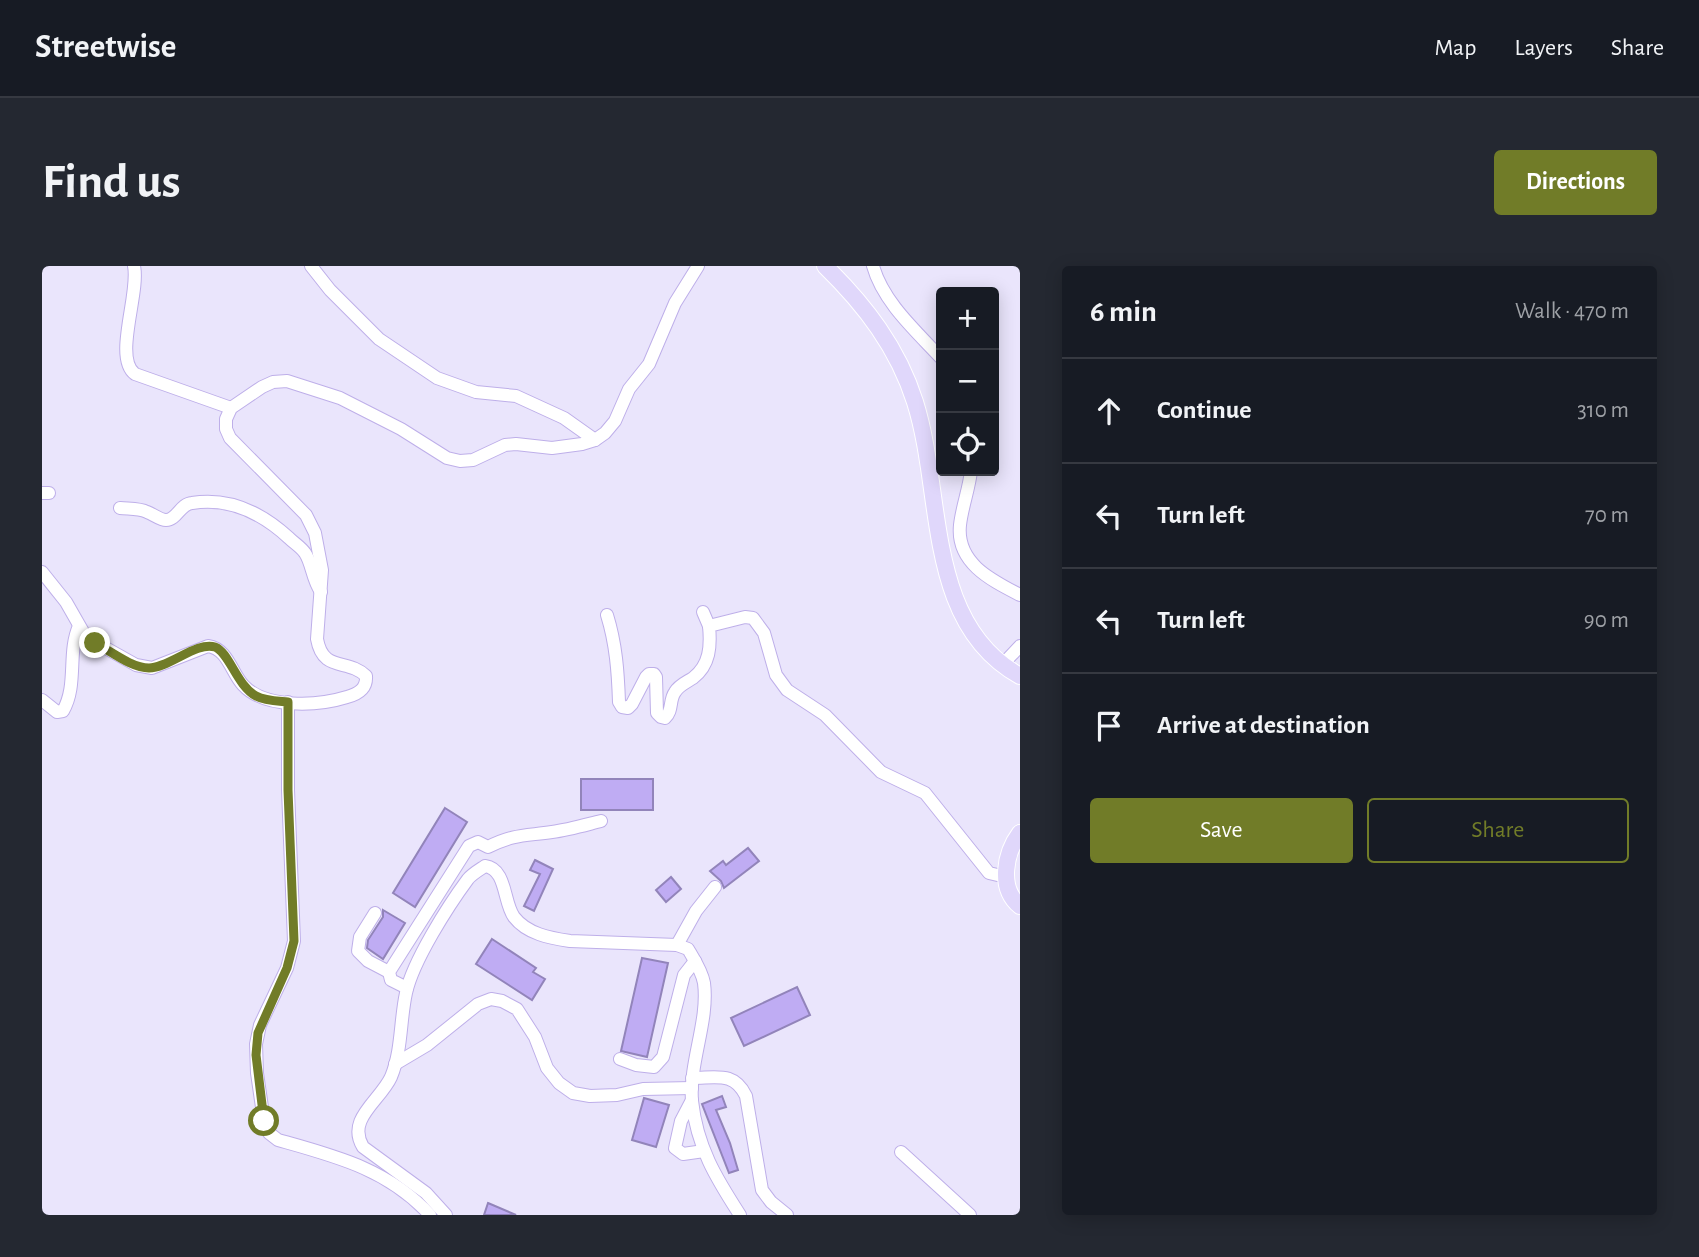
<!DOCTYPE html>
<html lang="en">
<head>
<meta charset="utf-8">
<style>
	:root { --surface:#171b24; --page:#242831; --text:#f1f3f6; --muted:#9ea1a6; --line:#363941; --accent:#717c28 }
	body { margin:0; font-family:"Alegreya Sans",sans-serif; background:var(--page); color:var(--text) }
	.controls { position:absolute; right:21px; top:21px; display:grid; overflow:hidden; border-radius:7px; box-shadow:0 4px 18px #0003 }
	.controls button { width:63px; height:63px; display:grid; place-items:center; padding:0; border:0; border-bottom:2px solid var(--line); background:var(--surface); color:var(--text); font:35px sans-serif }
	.stop { position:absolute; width:21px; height:21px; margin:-16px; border:5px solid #717c28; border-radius:50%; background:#fff }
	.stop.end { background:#717c28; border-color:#fff; box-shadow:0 2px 7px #0008 }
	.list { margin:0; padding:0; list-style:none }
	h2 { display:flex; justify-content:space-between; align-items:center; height:91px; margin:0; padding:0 28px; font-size:30px }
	h2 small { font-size:23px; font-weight:400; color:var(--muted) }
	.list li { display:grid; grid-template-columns:46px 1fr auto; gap:21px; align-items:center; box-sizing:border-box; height:105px; padding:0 28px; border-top:2px solid var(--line) }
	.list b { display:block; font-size:26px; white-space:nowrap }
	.list em { font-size:23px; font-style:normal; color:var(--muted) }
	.actions { display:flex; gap:14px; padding:21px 28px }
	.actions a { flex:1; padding:16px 0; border:2px solid var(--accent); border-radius:7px; text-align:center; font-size:24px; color:var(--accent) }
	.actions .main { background:var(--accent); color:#fff }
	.icon { flex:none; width:38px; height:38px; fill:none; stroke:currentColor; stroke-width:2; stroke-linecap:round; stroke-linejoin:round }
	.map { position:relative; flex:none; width:978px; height:949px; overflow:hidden; border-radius:7px }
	header { display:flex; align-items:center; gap:42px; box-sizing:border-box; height:98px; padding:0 35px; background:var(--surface); border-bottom:2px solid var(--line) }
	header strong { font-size:33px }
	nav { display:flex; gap:38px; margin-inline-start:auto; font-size:24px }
	.intro { display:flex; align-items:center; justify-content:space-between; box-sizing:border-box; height:168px; padding:0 42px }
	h1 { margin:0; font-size:49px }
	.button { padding:18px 32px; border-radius:7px; background:var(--accent); color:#fff; font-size:24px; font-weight:700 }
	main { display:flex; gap:42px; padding:0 42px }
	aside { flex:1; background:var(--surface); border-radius:7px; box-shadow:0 4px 18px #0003 }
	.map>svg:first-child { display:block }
	.building { fill:#bfacf3; stroke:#9284ba; stroke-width:2 }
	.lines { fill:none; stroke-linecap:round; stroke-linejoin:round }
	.minor-casing { stroke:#beafe9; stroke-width:14 }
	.major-casing { stroke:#fff; stroke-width:18 }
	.minor { stroke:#fff; stroke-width:12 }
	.major { stroke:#e0d7fb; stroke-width:16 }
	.route { stroke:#717c28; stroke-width:9 }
</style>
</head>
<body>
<header>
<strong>Streetwise</strong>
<nav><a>Map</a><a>Layers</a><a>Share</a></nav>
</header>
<div class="intro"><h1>Find us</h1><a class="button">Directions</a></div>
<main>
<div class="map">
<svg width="978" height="949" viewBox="0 0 978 949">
	<rect width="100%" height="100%" fill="#eae5fc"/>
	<!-- building -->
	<g class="building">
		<rect x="539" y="513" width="72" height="31"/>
		<path d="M403 542 425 556 373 641 351 627Z"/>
		<path d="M706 582 717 595 682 622 679 615 668 605 681 595 684 599Z"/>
		<path d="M493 594 511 603 492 645 482 640 498 608 488 604Z"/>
		<path d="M629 611 639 623 624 636 614 624Z"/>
		<path d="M341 644 363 657 341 693 325 682 326 674 341 651Z"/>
		<path d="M450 673 494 702 491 706 503 713 490 734 434 698Z"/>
		<path d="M600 692 626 697 605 791 579 785Z"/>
		<path d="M755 721 768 749 702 780 689 752Z"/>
		<path d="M680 830 684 841 674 844 688 877 696 904 687 907 660 838Z"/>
		<path d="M602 832 627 839 614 881 590 874Z"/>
		<path d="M446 937 474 949H442Z"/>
	</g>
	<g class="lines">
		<!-- minor casing -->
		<g class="minor-casing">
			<g id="minor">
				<path d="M92 0C98 27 71 92 93 108L189 142"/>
				<path d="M269 0 288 24 337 73 395 112 434 126 474 130 522 152 553 174"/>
				<path d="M831 0C841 36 874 65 899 92"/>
				<path d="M929 205C927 223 920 241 918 259 914 297 949 314 978 329"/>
				<path d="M0 227H7"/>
				<path d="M78 242C87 243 97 242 105 246 111 248 118 254 124 254 135 254 138 238 150 237 188 231 220 247 247 272 252 277 259 281 263 287 270 297 270 313 279 326"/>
				<path d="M0 306 24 336 44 371 94 399 110 402 166 380C186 383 189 406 201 419 223 443 276 440 305 431 316 428 325 423 324 410 306 392 281 407 275 373L280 304 273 267 264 249 188 172 184 163V153L189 142 220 121 231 116 245 115 298 132 359 163 405 192 418 195 431 194 463 179 474 178 510 182 540 178 553 174 563 167 573 155 587 123 607 98 633 37 656 0"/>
				<path d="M661 346 667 360"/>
				<path d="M565 349C574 378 576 406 577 436L580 441 586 442 590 438 604 411 607 408H612L614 411 615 447 619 451 623 452C631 445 627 434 633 426 637 419 645 416 651 412 668 399 669 380 667 360L703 351 711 352 722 367 734 409 745 424 783 449 839 506 883 527 947 607 964 611"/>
				<path d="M961 398 978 380"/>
				<path d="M0 434 15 446 21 445C36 419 25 387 37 360"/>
				<path d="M246 436V524L252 675 245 702 218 759 214 778 215 807 222 855 227 867 236 874C293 890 346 903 388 949"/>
				<path d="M333 647 318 671 316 685 326 695 347 706"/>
				<path d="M635 679 654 645 673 621"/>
				<path d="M365 722 349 714 347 706 427 580 436 576 446 581C472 568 483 570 510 566 526 564 543 559 559 555"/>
				<path d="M578 793 594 799 612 801 621 791 642 709 653 695"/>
				<path d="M353 798 385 779 436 738 449 733 460 735 475 743 493 771 505 802 517 817 531 827 548 830 575 829 601 823 650 822"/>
				<path d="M650 812C674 812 692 805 704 830L720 924 729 936 745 949"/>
				<path d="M650 834 639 855 633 882 641 888 662 885"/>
				<path d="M859 886 928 949"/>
				<path d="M404 949 384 927 321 881C304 853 338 835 349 811 360 785 358 754 364 727 371 695 406 640 426 613 430 608 437 604 443 600 465 603 461 636 472 651 485 668 508 672 528 675L635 679 646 683C652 693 660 705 662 717 667 755 647 796 650 835 655 881 674 912 698 949"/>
			</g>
		</g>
		<!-- major casing -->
		<g class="major-casing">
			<g id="major">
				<path d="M783 0C823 39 856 82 873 136 902 227 882 357 978 410"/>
				<path d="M978 567C963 587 956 622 978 640"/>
			</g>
		</g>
		<!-- minor -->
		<use href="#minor" class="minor"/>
		<!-- major -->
		<use href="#major" class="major"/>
	</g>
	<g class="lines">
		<!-- route -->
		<path class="route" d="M53 377C69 385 89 402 107 402 127 402 155 375 173 381 187 386 195 420 214 430 223 435 236 435 246 436V524L252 675 245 702 216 767 214 789 222 855"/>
	</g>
</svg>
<div class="controls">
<button>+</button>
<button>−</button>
<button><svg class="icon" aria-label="locate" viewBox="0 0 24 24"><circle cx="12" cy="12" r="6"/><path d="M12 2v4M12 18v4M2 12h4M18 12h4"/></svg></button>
</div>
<div class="stop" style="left:222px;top:855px"></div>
<div class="stop end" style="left:53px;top:377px"></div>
</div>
<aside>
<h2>6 min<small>Walk · 470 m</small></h2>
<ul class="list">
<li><svg class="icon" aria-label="ahead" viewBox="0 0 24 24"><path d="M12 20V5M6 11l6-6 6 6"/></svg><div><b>Continue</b></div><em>310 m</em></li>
<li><svg class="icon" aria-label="left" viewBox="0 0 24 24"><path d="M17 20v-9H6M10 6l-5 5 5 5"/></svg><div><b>Turn left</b></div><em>70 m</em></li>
<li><svg class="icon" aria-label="left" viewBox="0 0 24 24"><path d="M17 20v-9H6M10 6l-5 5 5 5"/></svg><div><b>Turn left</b></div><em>90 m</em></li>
<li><svg class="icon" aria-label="arrive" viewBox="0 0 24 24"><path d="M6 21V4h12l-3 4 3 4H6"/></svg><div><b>Arrive at destination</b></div></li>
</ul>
<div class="actions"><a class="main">Save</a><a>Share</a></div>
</aside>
</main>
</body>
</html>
